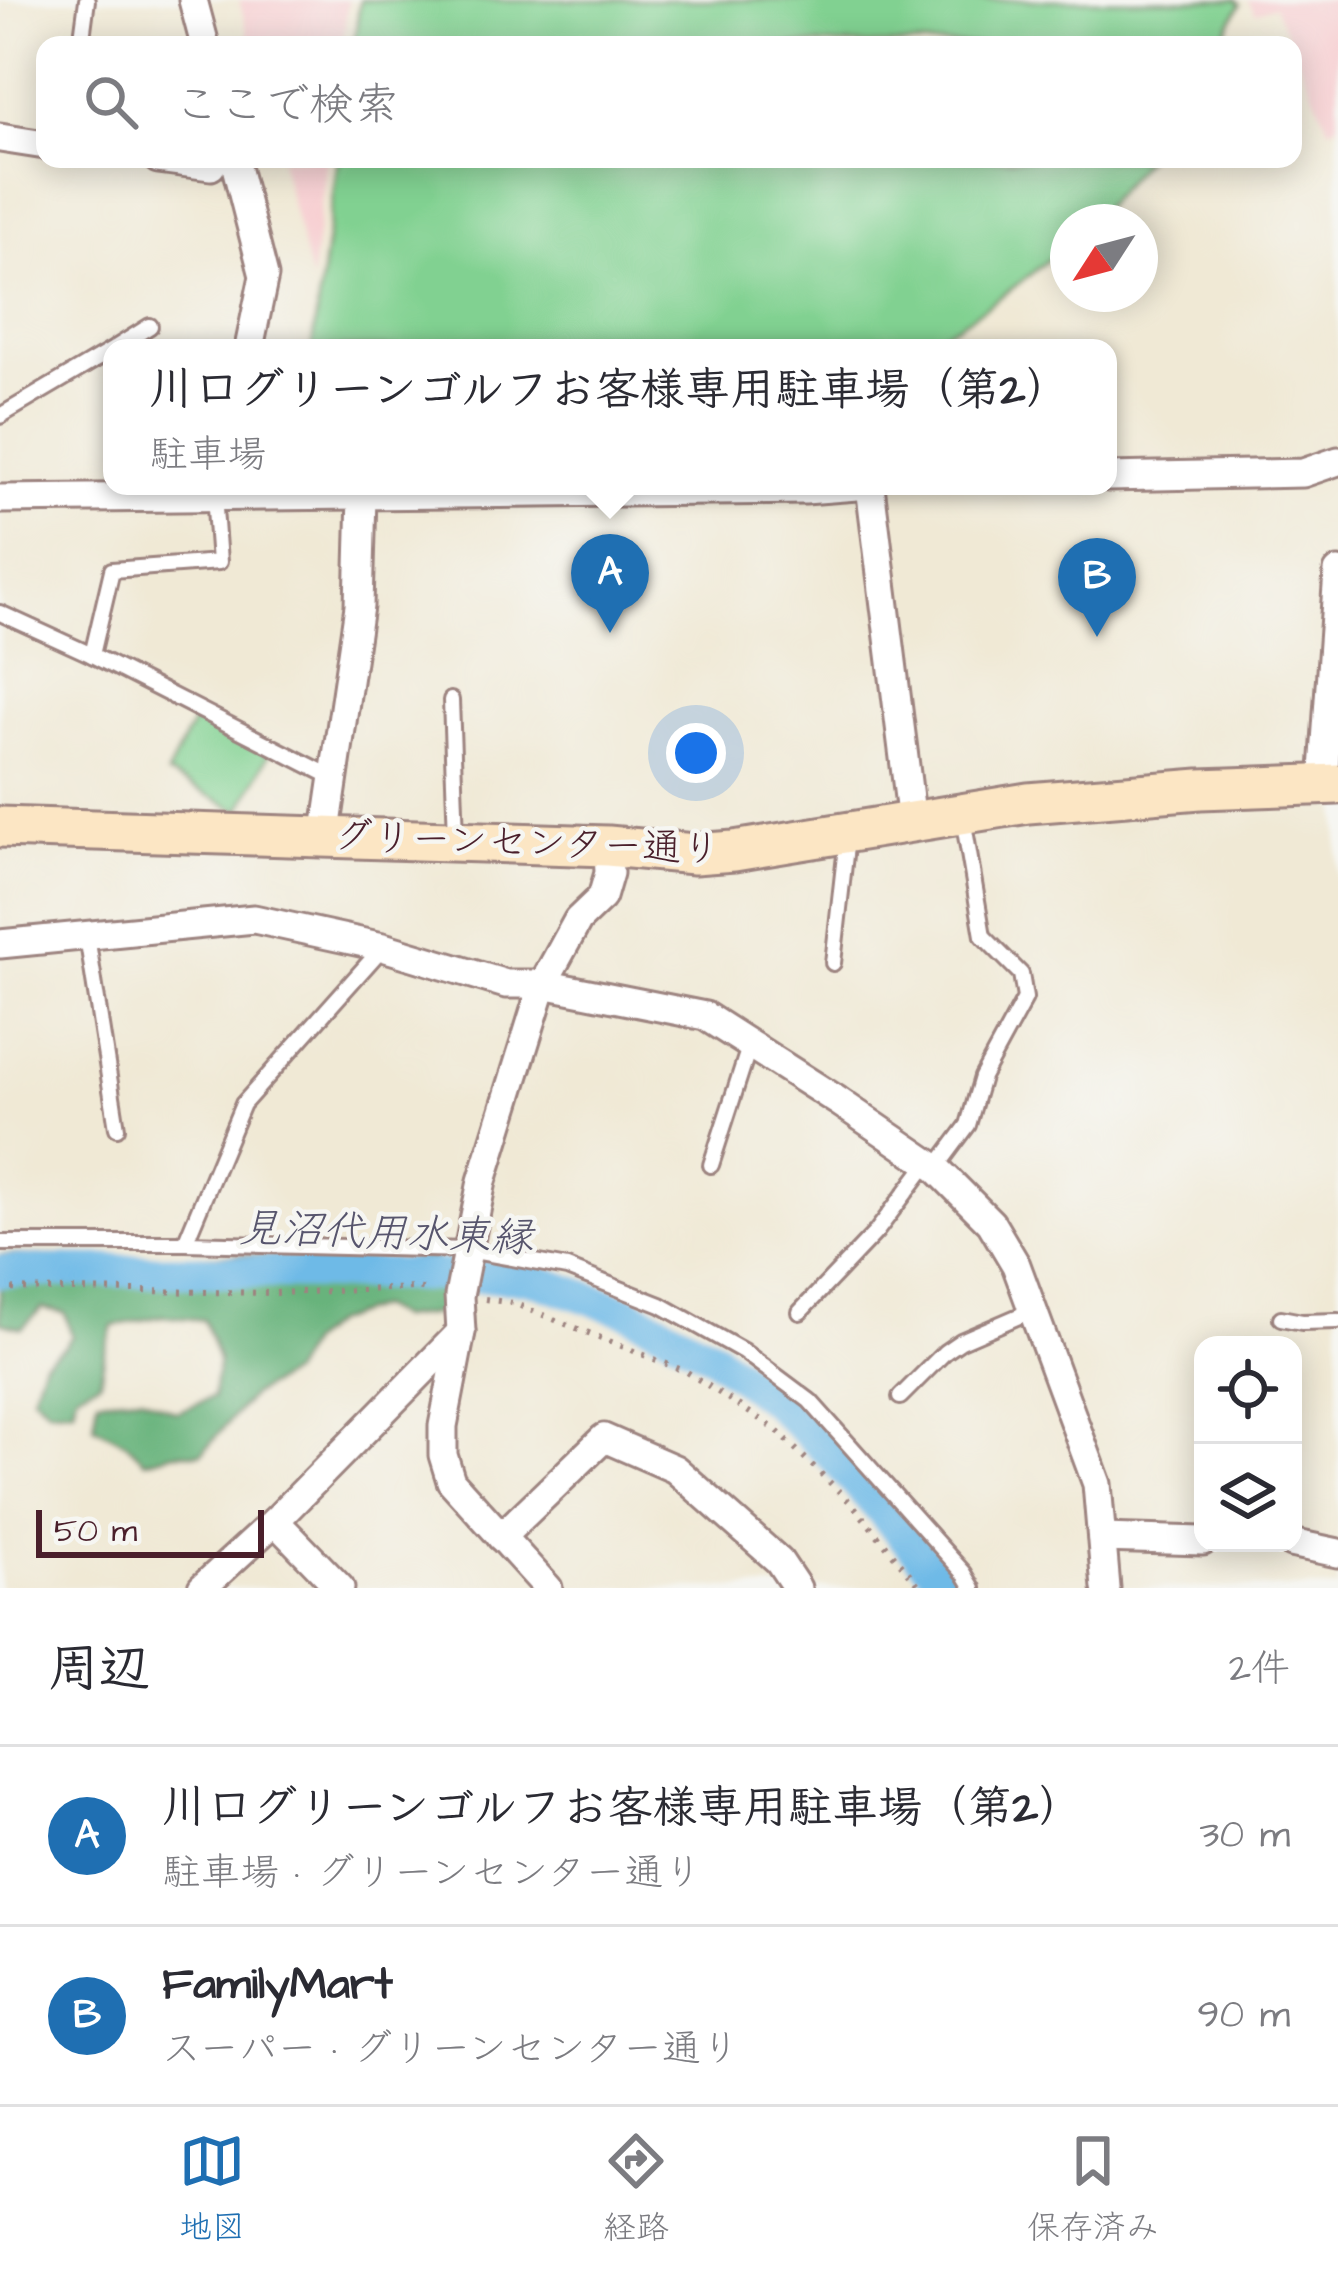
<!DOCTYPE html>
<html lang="ja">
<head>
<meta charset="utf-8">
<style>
	:root { --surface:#fff; --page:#f2f2f3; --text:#2b2b33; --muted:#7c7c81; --line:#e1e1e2; --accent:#1f6fb2 }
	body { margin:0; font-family:"Architects Daughter","Klee One",sans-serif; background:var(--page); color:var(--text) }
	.controls { position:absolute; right:36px; bottom:36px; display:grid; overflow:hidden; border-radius:24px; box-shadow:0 6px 30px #0003 }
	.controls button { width:108px; height:108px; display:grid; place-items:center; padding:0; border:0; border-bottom:3px solid var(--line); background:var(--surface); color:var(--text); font:60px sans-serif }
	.compass { position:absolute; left:1050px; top:204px; width:108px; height:108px; border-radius:50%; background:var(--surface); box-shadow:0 6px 30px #0003; rotate:234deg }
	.scale { position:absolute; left:36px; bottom:30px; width:228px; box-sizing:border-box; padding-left:12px; border:6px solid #4a1f2b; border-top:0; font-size:33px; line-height:42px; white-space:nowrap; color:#4a1f2b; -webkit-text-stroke:9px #f6f6f2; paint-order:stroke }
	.you { position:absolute; left:696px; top:753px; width:42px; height:42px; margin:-30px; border:9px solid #fff; border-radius:50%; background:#1a73e8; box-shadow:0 0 0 18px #1a73e833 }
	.badge { display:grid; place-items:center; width:78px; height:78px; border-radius:50%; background:var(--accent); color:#fff; font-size:39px; font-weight:700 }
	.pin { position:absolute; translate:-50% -99px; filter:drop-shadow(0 3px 6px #0008) }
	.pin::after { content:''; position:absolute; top:63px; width:42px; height:36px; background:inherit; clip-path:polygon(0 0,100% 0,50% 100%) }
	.popup { position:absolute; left:103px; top:339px; width:1014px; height:156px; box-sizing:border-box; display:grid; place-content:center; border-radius:24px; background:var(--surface); filter:drop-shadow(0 3px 9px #0005); font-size:39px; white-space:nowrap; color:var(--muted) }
	.popup b { font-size:45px; color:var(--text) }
	.popup::after { content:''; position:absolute; left:50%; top:100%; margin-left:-24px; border:24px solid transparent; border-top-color:var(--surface) }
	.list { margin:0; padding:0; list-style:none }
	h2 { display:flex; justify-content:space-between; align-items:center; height:156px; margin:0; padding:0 48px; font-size:51px }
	h2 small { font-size:39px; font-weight:400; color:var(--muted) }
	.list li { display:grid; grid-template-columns:78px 1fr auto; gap:36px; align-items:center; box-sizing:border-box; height:180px; padding:0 48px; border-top:3px solid var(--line) }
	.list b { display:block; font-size:45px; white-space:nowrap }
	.list p { margin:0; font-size:39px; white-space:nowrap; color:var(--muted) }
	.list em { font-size:39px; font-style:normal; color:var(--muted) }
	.icon { flex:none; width:66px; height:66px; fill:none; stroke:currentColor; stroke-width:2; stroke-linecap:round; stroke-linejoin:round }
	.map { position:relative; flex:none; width:1338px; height:1588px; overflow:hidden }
	.search { position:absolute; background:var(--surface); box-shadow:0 6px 30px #0003; left:36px; right:36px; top:36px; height:132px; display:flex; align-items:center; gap:30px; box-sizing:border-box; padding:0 42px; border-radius:24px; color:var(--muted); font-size:45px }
	.sheet { height:516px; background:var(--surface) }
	nav { display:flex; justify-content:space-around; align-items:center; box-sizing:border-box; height:168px; border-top:3px solid var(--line); background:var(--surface); font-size:33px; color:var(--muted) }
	nav a { display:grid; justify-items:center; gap:6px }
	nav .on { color:var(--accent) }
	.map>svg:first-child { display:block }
	.built { fill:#f7cfd2 }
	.green { fill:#81d191; stroke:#66785e; stroke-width:3 }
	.forest { fill:#68b37b; stroke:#596953; stroke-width:3 }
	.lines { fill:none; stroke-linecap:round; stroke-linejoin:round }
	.canal { stroke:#6ebae7; stroke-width:33 }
	.service-casing { stroke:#9d8480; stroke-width:20 }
	.minor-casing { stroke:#9d8480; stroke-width:33 }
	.secondary-casing { stroke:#9d8480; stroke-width:45 }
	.path { stroke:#9d8480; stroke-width:6; stroke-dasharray:3 9; stroke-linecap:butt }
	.service { stroke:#fff; stroke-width:14 }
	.minor { stroke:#fff; stroke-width:27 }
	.secondary { stroke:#fce6c4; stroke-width:39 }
	.labels { text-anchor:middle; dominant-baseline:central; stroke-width:9; stroke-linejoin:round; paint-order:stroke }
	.street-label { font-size:39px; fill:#4a1f2b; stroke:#f6f6f2 }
	.water-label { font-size:42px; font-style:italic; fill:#57556d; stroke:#f6f6f2 }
</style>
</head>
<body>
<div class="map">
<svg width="1338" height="1588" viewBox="0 0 1338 1588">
	<rect width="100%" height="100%" fill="#f6f6f2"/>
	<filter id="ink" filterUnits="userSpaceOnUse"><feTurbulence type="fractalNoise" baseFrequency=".00833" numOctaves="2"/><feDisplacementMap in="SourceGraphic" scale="24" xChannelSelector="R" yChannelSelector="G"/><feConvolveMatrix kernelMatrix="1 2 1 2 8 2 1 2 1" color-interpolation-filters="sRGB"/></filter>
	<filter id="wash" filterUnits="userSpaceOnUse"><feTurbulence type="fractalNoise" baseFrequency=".004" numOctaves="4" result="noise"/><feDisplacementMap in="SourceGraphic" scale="48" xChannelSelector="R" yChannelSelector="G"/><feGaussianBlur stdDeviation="2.7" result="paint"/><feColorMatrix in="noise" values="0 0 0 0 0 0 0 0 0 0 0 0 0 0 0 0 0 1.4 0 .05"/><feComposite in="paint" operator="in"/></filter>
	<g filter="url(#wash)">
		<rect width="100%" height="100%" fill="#f0e9d5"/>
		<!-- built -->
		<g class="built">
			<path d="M239 0H348L342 45H251Z"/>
			<path d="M1248 0H1338V124L1329 128 1274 6 1255 13Z"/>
			<path d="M280 159H327L311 281Z"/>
		</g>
		<!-- green -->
		<g class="green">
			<path d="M360 0H1236L1240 5 1219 45H354Z"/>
			<path d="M338 159H1145L1090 222H1068V242C1026 281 964 327 910 348H316L312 346Z"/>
			<path d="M196 716 269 754 240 811 167 774Z"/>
		</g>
		<!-- forest -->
		<path class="forest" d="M0 1255 146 1258 245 1255 370 1263 435 1257 443 1313 399 1318 378 1307 334 1322 308 1343 291 1373 252 1395 202 1453H175L145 1461 125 1442 94 1426 98 1399 141 1396 177 1412 213 1397 218 1360 204 1320 162 1316 113 1326 105 1352 100 1381 76 1393 73 1409H48L32 1395 44 1361 65 1346 72 1336 65 1313 42 1308 22 1328 0 1322Z"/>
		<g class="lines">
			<!-- canal -->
			<path class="canal" d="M0 1271H198L527 1277 627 1311 712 1354 776 1403 833 1457 932 1568 945 1588"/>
		</g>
	</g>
	<g filter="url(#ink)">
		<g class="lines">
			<!-- service casing -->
			<g class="service-casing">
				<g id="service">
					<path d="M81 45 87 0"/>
					<path d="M115 348 150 326"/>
					<path d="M0 416 112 350"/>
					<path d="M0 613 92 655 334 778"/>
					<path d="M92 655 112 570 219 562 214 495"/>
					<path d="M451 700 456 837"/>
					<path d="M87 936 117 1128"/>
					<path d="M833 963 847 837"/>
					<path d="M711 1165 750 1044"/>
					<path d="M936 1168 968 1125 982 1077 1025 998 1021 974 983 936 963 818"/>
					<path d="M0 1243H185L468 1250 567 1268 661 1305 743 1351 810 1401 964 1573 973 1588"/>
					<path d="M185 1243 243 1104 383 947"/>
					<path d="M800 1312 876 1232 927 1164"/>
					<path d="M1281 1318 1302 1322 1338 1321"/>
					<path d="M900 1397 945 1352 961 1341 1033 1310"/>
				</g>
			</g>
			<!-- minor casing -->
			<g class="minor-casing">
				<g id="minor">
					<path d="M193 0 205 45"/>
					<path d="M0 138 45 145"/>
					<path d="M158 159 211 166"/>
					<path d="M234 159 264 276 249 348"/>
					<path d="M1108 477 1303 473 1338 461"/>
					<path d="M870 486 912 822"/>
					<path d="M0 499 805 490 857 486"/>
					<path d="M1323 785 1338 572"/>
					<path d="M325 838 359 606 362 495"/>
					<path d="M0 944 254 919 383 947 506 984H543L705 1016 838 1101 936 1168 991 1223 1016 1265 1097 1484 1106 1588"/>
					<path d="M275 1521 340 1588"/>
					<path d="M501 1537 604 1438 675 1469 779 1561 797 1588"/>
					<path d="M1102 1538 1203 1541"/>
					<path d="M1291 1543 1338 1553"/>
					<path d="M202 1588 275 1521 461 1332"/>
					<path d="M548 1588 451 1481 443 1455V1426L461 1332 459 1296 482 1181 543 984 578 920 602 897 609 873 608 846"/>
				</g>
			</g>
			<!-- secondary casing -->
			<g class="secondary-casing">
				<path id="secondary" d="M0 827 608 846 694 854 734 851 1028 803 1200 789 1338 784"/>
			</g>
			<!-- path -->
			<g class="path">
				<path d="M0 1289 275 1293 417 1288 431 1291"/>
				<path d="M485 1299 513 1303 687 1372 775 1429 853 1505 921 1588"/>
			</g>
			<!-- service -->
			<use href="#service" class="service"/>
			<!-- minor -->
			<use href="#minor" class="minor"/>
			<!-- secondary -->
			<use href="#secondary" class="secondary"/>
		</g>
	</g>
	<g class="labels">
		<!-- street labels -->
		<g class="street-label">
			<text transform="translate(527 844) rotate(2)">グリーンセンター通り</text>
		</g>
		<!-- water labels -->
		<g class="water-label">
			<text transform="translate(386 1234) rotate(2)">見沼代用水東縁</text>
		</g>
	</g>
</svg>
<div class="controls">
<button><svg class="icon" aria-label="locate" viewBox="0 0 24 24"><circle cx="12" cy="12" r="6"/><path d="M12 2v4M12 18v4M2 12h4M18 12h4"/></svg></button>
<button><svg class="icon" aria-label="layers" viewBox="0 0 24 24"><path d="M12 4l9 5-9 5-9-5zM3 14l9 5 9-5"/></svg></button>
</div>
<svg class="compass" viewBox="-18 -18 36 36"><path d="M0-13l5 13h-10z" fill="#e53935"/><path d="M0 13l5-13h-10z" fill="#7c7c81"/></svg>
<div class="scale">50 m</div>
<div class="you"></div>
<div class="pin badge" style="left:610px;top:633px">A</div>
<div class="popup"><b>川口グリーンゴルフお客様専用駐車場（第2）</b>駐車場</div>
<div class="pin badge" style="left:1097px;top:637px">B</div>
<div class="search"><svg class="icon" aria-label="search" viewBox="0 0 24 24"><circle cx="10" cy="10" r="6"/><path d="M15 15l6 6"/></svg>ここで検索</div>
</div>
<section class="sheet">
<h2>周辺<small>2件</small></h2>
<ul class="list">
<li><span class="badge">A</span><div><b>川口グリーンゴルフお客様専用駐車場（第2）</b><p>駐車場 · グリーンセンター通り</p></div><em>30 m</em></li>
<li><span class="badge">B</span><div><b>FamilyMart</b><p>スーパー · グリーンセンター通り</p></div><em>90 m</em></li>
</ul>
</section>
<nav>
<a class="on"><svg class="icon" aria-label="map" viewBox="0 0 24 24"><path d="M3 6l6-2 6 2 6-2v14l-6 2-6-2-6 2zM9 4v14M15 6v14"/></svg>地図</a>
<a><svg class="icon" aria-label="directions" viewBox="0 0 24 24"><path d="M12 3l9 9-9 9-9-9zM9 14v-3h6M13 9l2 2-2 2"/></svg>経路</a>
<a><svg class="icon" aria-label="saved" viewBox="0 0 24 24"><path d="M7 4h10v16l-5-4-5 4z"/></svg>保存済み</a>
</nav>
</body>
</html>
